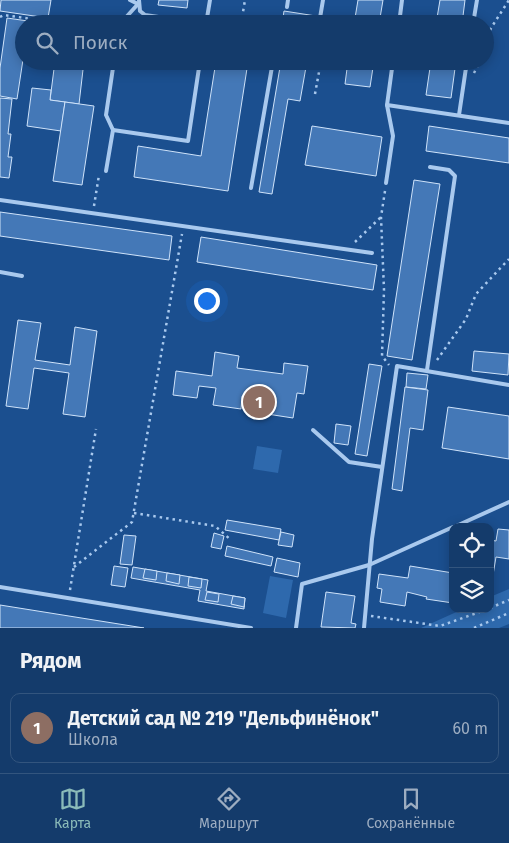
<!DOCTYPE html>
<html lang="ru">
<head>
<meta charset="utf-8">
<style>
	:root { --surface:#143b6b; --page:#1d4271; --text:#f1f3f6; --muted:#9dadc1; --line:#33557e; --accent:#8bbbb9 }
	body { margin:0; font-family:"Fira Sans",sans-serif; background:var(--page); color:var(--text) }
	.controls { position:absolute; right:15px; bottom:15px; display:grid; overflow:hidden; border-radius:10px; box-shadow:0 2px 12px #0003 }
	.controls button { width:45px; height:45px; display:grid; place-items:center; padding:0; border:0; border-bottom:1px solid var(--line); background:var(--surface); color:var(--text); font:25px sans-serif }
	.you { position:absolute; left:206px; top:300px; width:18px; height:18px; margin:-12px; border:4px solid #fff; border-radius:50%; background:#1a73e8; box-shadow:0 0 0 8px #1a73e833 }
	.badge { display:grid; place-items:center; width:32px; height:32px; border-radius:50%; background:var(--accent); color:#fff; font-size:16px; font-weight:700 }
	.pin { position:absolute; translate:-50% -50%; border:2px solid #fff; box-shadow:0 1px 5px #0006 }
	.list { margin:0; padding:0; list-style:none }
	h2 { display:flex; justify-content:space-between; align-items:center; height:65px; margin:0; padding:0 20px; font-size:21px }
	h2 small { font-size:16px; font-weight:400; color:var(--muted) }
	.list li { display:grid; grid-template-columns:32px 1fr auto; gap:15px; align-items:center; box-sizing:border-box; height:70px; margin:0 10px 10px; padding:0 10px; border:1px solid var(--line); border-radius:10px }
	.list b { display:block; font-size:19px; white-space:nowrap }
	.list p { margin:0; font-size:16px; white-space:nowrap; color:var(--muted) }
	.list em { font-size:16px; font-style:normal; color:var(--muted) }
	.icon { flex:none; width:28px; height:28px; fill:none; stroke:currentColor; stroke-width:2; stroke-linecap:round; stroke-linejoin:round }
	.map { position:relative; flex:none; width:509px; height:628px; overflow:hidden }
	.search { position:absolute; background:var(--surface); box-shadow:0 2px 12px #0003; left:15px; right:15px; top:15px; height:55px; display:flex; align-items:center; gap:12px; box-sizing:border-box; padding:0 18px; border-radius:28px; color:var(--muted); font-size:19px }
	.sheet { height:145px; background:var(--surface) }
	nav { display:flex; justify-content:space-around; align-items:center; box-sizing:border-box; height:70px; border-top:1px solid var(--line); background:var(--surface); font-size:14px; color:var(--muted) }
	nav a { display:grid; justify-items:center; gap:2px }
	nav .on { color:var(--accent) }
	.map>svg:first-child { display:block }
	.green { fill:#2e69ad }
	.building { fill:#4478b7; stroke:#cfe3fa }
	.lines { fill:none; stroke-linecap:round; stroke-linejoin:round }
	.path { stroke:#a9c9ee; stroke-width:2.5; stroke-dasharray:2.5 4; stroke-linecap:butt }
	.lane { stroke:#a9c9ee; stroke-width:4 }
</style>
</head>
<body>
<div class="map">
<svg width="509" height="628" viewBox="0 0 509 628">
	<rect width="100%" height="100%" fill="#1b4f8f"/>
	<!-- green -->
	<g class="green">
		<path d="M257 446 282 450 278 473 253 469Z"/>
		<path d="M270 576 293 580 286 618 263 613Z"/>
		<path d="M509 589V624L499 628H421L463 609H490V597Z"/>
	</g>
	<!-- building -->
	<g class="building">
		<path d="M1 0H51L48 18 0 11Z"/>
		<path d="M159 0H188L187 8 158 5Z"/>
		<path d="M358 0H383L379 24H354Z"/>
		<path d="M440 0H465L462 24H436Z"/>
		<path d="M284 11 316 16 315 24H282Z"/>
		<path d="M7 18 28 21V24H24V53L17 99 0 96V68Z"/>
		<path d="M55 61H84L79 104 50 100Z"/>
		<path d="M216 61 248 62 228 191 134 177 138 146 201 156Z"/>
		<path d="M281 61H314L313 68 306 67 300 101 288 99 272 194 259 192Z"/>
		<path d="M348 61H374L370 87 345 84Z"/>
		<path d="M431 61H456L451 98 426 95Z"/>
		<path d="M32 88 51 90 50 100 65 102 61 131 27 126Z"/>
		<path d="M0 98 12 99 8 134H11L8 157H12L9 178 0 177Z"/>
		<path d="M65 102 94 106 82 185 53 181Z"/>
		<path d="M312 126 382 137 376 176 305 165Z"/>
		<path d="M429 126 509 138V163L426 151Z"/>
		<path d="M414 180 440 184 412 360 387 356Z"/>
		<path d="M0 212 172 236 169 260 0 236Z"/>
		<path d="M201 237 377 265 373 290 197 262Z"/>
		<path d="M18 320 41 323 35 360 70 365 75 327 97 331 85 417 63 414 69 373 34 368 28 409 6 406Z"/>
		<path d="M474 351 509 354 508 375 472 371Z"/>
		<path d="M215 352 239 356 237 368 283 374 284 363 308 366 304 394 297 393 293 418 267 414 269 400 242 396 241 409 213 405 216 388 199 386 197 398 173 395 176 371 212 376Z"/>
		<path d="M369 364 382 366 367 456 355 454Z"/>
		<path d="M407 373 428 375 426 389 406 387Z"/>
		<path d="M405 387 428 390 423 430 410 428 402 491 392 489Z"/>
		<path d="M448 407 509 416V459L442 448Z"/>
		<path d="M336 424 351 426 348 445 334 443Z"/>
		<path d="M227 520 281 529 279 540 225 530Z"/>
		<path d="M498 529 509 530V559L496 557 490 593V540L496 541Z"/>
		<path d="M281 532 294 535 292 547 278 545Z"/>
		<path d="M214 533 224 536 221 549 211 547Z"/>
		<path d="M124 535 136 536 132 565 120 564Z"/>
		<path d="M227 546 273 557 271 566 225 556Z"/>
		<path d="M277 558 300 563 298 577 274 572Z"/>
		<path d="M114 566 128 568 125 587 111 585Z"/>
		<path d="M410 566 453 573V603L426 599 427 597 407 592 405 606 380 602 382 589 377 588 379 574 408 578Z"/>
		<path d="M133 567 208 580 206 591 245 598 244 609 198 601 200 590 131 578Z"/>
		<path d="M145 569 157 571 156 580 143 578Z"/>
		<path d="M167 573 180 575 179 584 166 581Z"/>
		<path d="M189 577 202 579 201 588 188 586Z"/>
		<path d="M207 592 219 594 218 602 205 600Z"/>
		<path d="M326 592 355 596 351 623 356 624 355 628 321 627Z"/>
		<path d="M233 596 245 598 244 607 231 604Z"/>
		<path d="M0 605 144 628H0Z"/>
	</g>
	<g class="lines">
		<!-- path -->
		<g class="path">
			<path d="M0 17 4 15 53 22"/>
			<path d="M241 24 245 0"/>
			<path d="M485 49 491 28 509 0"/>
			<path d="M474 73 480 61"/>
			<path d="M315 94 321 61"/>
			<path d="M385 191 381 217 384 290 382 356 389 365"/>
			<path d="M94 206 99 175"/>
			<path d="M355 242 381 217"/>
			<path d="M437 360 466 319 476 294 509 259"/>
			<path d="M134 513 215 526 231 540"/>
			<path d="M74 567 132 522 182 234"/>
			<path d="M70 590 96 429"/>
			<path d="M490 608 509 600"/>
			<path d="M371 616 440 626 488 609"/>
			<path d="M474 628 509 613"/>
		</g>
		<!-- lane -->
		<g class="lane">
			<path d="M130 0 138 4"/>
			<path d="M139 0 140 11 145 15 206 24"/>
			<path d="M287 7 288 0"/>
			<path d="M120 24 138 4"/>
			<path d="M206 24 210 0"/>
			<path d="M319 24 323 0"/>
			<path d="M399 24 402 0"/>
			<path d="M473 24 477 0"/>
			<path d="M387 105 509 123"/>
			<path d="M459 115 467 61"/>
			<path d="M113 130 188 141 200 61"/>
			<path d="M106 171 113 130 106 115 114 61"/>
			<path d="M386 183 393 136 387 105 393 61"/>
			<path d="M251 188 273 61"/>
			<path d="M0 200 372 253"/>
			<path d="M0 272 22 276"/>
			<path d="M427 370 455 176 449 170 430 167"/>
			<path d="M313 430 349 462 382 467"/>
			<path d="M454 527 509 502"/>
			<path d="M0 587 251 628"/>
			<path d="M296 628 302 584 369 565 453 527"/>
			<path d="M364 628 372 539 397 366 509 385"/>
		</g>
	</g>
</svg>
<div class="controls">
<button><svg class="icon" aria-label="locate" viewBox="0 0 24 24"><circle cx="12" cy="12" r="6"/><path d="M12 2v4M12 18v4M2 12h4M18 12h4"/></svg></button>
<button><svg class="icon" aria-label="layers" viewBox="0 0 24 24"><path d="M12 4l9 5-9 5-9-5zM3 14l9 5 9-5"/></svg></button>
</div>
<div class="you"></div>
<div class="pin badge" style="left:259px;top:402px;background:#8d6e63">1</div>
<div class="search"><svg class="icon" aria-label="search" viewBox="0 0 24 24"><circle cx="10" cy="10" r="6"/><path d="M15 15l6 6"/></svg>Поиск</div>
</div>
<section class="sheet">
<h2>Рядом<small></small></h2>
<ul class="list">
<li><span class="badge" style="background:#8d6e63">1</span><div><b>Детский сад № 219 &quot;Дельфинёнок&quot;</b><p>Школа</p></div><em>60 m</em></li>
</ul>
</section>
<nav>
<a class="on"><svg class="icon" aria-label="map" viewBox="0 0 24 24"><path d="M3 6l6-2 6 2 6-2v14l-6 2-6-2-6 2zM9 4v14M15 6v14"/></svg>Карта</a>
<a><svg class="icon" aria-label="directions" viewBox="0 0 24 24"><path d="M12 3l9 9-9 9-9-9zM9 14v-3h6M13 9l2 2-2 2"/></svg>Маршрут</a>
<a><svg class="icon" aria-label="saved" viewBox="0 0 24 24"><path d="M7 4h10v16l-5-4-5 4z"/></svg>Сохранённые</a>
</nav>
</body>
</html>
